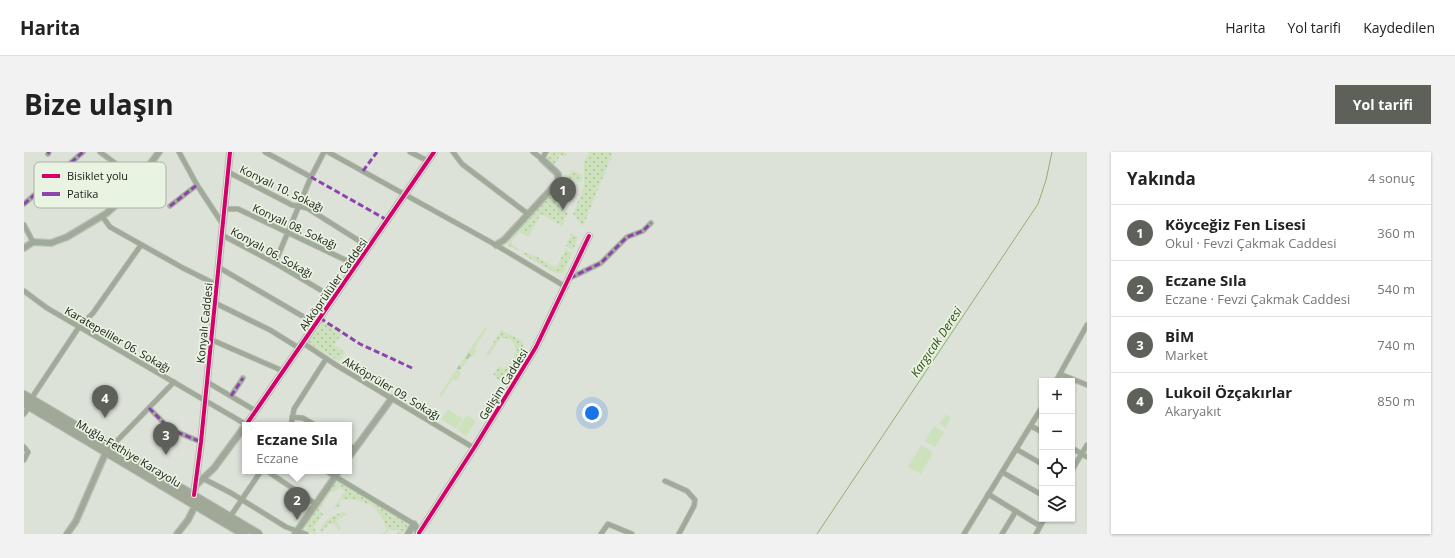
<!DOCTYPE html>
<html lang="tr">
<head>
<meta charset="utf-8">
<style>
	:root { --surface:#fff; --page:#f2f2f2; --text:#222; --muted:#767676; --line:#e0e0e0; --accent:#5e615a }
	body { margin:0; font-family:"Open Sans",sans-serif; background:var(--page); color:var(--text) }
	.controls { position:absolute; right:12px; bottom:12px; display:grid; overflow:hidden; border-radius:0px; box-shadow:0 1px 3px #0004 }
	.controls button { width:36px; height:36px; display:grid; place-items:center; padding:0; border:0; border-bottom:1px solid var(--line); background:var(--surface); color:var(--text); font:20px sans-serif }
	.you { position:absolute; left:568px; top:261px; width:14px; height:14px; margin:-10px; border:3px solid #fff; border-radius:50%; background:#1a73e8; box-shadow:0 0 0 6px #1a73e833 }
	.badge { display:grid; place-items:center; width:26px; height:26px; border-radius:50%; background:var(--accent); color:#fff; font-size:13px; font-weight:700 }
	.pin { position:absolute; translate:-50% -33px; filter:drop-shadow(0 1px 2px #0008) }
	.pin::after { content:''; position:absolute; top:21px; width:14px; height:12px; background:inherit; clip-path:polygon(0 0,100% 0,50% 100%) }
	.popup { position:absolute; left:218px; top:270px; width:110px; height:52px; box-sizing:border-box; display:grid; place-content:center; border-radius:0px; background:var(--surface); filter:drop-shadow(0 1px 3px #0005); font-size:13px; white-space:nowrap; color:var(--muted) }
	.popup b { font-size:15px; color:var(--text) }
	.popup::after { content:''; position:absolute; left:50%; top:100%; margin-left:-8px; border:8px solid transparent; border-top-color:var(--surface) }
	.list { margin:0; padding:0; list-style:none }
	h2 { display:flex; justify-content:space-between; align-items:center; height:52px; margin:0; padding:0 16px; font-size:17px }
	h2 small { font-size:13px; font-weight:400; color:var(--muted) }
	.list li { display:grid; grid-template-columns:26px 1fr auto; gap:12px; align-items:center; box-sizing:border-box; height:56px; padding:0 16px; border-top:1px solid var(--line) }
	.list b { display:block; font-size:15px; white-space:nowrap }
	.list p { margin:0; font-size:13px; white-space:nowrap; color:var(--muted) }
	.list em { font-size:13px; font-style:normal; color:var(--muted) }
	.icon { flex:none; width:22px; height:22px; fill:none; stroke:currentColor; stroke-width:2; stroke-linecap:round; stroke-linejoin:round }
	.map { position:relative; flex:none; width:1063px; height:382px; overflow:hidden; border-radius:0px }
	header { display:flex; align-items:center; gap:24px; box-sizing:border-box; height:56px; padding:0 20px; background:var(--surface); border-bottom:1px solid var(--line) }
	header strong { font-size:19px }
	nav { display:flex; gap:22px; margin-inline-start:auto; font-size:14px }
	.intro { display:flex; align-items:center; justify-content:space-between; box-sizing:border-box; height:96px; padding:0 24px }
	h1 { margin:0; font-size:28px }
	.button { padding:10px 18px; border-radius:0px; background:var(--accent); color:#fff; font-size:14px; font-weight:700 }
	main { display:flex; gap:24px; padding:0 24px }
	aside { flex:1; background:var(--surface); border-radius:0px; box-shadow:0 1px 3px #0004 }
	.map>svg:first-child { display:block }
	.grass { fill:url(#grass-dots) }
	.forest { fill:url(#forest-firs) }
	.garden { fill:#cce1bc }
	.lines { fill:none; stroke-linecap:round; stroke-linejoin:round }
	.stream { stroke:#8fb071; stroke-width:1 }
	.minor-casing { stroke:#babeb7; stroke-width:6 }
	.tertiary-casing { stroke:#babeb7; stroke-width:8 }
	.trunk-casing { stroke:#babeb7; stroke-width:10 }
	.minor { stroke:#a0aa98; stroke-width:4.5 }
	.tertiary { stroke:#a0aa98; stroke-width:5.5 }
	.trunk { stroke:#a0a998; stroke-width:8 }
	.quiet { stroke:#8e44ad; stroke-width:3; stroke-dasharray:6 3; stroke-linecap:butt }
	.cycleway-casing { stroke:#e9f3e2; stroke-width:6 }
	.cycleway { stroke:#d6006c; stroke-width:4 }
	.labels { text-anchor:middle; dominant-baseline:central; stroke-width:3.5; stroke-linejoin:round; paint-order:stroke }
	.street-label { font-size:11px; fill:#191c16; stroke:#e9f3e2 }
	.water-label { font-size:12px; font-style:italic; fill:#2d4b0d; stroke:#e9f3e2 }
	.key { fill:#e9f3e2; stroke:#abb2a5; stroke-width:1 }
	.key-label { font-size:11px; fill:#191c16 }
</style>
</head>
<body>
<header>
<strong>Harita</strong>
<nav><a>Harita</a><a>Yol tarifi</a><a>Kaydedilen</a></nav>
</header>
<div class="intro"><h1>Bize ulaşın</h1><a class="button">Yol tarifi</a></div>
<main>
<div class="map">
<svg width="1063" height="382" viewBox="0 0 1063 382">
	<defs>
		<pattern id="grass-dots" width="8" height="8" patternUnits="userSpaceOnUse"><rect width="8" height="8" fill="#cce1bc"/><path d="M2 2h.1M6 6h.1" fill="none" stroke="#afc0a1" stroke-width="1.8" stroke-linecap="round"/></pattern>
		<pattern id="forest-firs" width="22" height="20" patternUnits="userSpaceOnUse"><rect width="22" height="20" fill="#cce1bc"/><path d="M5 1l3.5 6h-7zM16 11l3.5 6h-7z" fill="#afc0a1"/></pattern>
	</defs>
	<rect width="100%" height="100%" fill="#dde2d9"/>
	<!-- grass -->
	<g class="grass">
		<path d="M527 0H540L543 2 541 5 536 3 529 15 524 9 523 5Z"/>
		<path d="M565 0H587L588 3 559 74 549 62 560 35V10Z"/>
		<path d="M548 18 558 23V29L555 30 548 26 541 33 538 31 529 42 527 41C534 33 544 26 548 18Z"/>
		<path d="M525 43 544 61 538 74 517 62 504 85 496 80 487 90 488 92 495 97 494 99 484 93V89Z"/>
		<path d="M547 81 554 85 549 98 542 94Z"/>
		<path d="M542 97 548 101 540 120 534 122 498 102 500 100 509 104 510 103 532 116Z"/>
		<path d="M298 169 318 182 310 193 321 200 315 209 283 190Z"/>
		<path d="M477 178 498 189 501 200 480 233 469 223 475 214 480 217 485 210 487 211 492 199C491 190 486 185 477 186L464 204 462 203Z"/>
		<path d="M317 330 383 371 384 374 378 382H374L373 378 365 377 362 382H358L363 378 358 365 346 351 345 353C335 348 327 346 316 348V354L309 357 321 339 315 335 311 340H307L295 358 299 362 290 375 293 382C286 382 283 380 281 374L311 331Z"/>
		<path d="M320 360 322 363 312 368 317 376 315 378 310 372H305L297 380C296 369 311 362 320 360Z"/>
	</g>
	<!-- forest -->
	<path class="forest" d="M461 175 463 177 450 197 453 199 448 205 446 204 435 220 437 222 433 229 429 227 417 245 415 243Z"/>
	<!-- garden -->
	<g class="garden">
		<path d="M424 257 439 267 432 277 417 267Z"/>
		<path d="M922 262 927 266 921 276 916 272Z"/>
		<path d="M443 263 452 269 442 284 433 278Z"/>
		<path d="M910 274 920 280 911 295 901 289Z"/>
		<path d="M897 293 909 300 897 322 884 315Z"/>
	</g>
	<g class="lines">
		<!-- stream -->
		<path class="stream" d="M793 382 1014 52 1022 28 1028 0"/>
		<!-- minor casing -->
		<g class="minor-casing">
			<g id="minor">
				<path d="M76 0 114 28"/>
				<path d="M155 0 173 33 198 71"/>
				<path d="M241 0 287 25"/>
				<path d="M304 0 472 93 542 135"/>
				<path d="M386 0 404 9"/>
				<path d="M429 0 438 12 504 62"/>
				<path d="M509 0 518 7 522 0"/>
				<path d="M24 2 25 0"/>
				<path d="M204 20 268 53 283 56 345 95"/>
				<path d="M107 38 128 52"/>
				<path d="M0 52 59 0"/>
				<path d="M146 54 173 33"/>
				<path d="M200 57H214L332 113"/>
				<path d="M78 64 86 75 159 116 193 133"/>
				<path d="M0 73 9 90"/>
				<path d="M198 83 251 111 310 146"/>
				<path d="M251 111 287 25 300 0"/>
				<path d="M194 115 292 172"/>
				<path d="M546 126 577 111 603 85 619 79 627 71"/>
				<path d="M0 139 23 156 223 273"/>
				<path d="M191 151 246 178 275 196"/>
				<path d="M188 188 259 219"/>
				<path d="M279 191 312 213 450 296"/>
				<path d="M1036 222 1063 233"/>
				<path d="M1032 229 1063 173"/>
				<path d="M183 230 232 259"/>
				<path d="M207 244 219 226"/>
				<path d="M7 247 55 175 69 161 117 93"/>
				<path d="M125 256 145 276"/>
				<path d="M0 262 5 255"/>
				<path d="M268 265 279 266 291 273"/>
				<path d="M267 273 270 257 302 207"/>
				<path d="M1007 274 1018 280"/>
				<path d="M153 280 177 290"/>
				<path d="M325 293 331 297"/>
				<path d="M88 294 150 230"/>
				<path d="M0 295 4 300 0 308"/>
				<path d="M1048 296 1063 305"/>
				<path d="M992 297 1018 312"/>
				<path d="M1048 318 1063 293"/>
				<path d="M243 319 292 352"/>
				<path d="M302 319 390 372"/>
				<path d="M978 320 1018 343"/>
				<path d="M180 327 207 341 262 375 282 382"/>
				<path d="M641 329 663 339 671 348 670 354 655 382"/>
				<path d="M964 342 1016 374"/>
				<path d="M206 365 237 319"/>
				<path d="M577 382 584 372 608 382"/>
				<path d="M940 382 1018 255"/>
				<path d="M978 382 992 359"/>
				<path d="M1012 382 1020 367"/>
			</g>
		</g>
		<!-- tertiary casing -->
		<g class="tertiary-casing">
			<g id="tertiary">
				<path d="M472 93 480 88 534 30V22L518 7"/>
				<path d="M0 96 9 90 27 91 43 85 83 61 103 43 135 0"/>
				<path d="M222 273 410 0"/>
				<path d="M325 305 368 246"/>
				<path d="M171 334 190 316 221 274"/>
				<path d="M170 343 177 290 206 0"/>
				<path d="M395 381 450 296 512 195 565 84"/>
				<path d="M43 382 52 369 82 300"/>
				<path d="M153 382 164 368 171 354"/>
				<path d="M271 382 315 319"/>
				<path d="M384 382 390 372 393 377 394 382"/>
			</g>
		</g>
		<!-- trunk casing -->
		<g class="trunk-casing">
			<g id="trunk">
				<path d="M0 243 234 382"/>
				<path d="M0 251 220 382"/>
			</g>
		</g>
		<!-- minor -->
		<use href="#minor" class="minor"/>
		<!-- tertiary -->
		<use href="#tertiary" class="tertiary"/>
		<!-- trunk -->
		<use href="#trunk" class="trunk"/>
		<!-- quiet -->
		<g class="quiet">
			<path d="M24 2 25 0"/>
			<path d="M339 19 353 0"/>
			<path d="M287 25 363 68"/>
			<path d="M107 38 128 52"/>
			<path d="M0 52 59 0"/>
			<path d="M146 54 173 33"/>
			<path d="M546 126 577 111 603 85 619 79 627 71"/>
			<path d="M296 166 336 192 388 216"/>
			<path d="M207 244 219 226"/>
			<path d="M125 256 145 276"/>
			<path d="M153 280 177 290"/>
		</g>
		<!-- cycleway casing -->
		<g class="cycleway-casing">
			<g id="cycleway">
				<path d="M222 273 410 0"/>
				<path d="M170 343 177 290 206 0"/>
				<path d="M395 381 450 296 512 195 565 84"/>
			</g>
		</g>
		<!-- cycleway -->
		<use href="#cycleway" class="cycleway"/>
	</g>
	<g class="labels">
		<!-- street labels -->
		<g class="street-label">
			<text transform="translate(258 36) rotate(26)">Konyalı 10. Sokağı</text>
			<text transform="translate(271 74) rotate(25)">Konyalı 08. Sokağı</text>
			<text transform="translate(248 100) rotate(29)">Konyalı 06. Sokağı</text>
			<text transform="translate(309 132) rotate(-55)">Akköprülüler Caddesi</text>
			<text transform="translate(180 171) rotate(-84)">Konyalı Caddesi</text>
			<text transform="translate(94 187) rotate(30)">Karatepeliler 06. Sokağı</text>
			<text transform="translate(479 232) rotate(-58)">Gelişim Caddesi</text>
			<text transform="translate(368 236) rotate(31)">Akköprüler 09. Sokağı</text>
			<text transform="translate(105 301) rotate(31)">Muğla-Fethiye Karayolu</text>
		</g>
		<!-- water labels -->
		<g class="water-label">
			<text transform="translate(912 190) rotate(-56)">Kargıcak Deresi</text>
		</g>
	</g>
	<!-- legend -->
	<rect x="10" y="10" width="132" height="46" rx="6" class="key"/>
	<rect x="18" y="22" width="18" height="4" fill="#d6006c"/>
	<rect x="18" y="40" width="18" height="4" fill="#8e44ad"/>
	<g class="key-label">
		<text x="43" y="28">Bisiklet yolu</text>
		<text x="43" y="46">Patika</text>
	</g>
</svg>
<div class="controls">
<button>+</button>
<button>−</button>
<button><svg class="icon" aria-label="locate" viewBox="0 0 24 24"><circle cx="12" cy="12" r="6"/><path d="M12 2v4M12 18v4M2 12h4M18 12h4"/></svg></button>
<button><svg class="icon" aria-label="layers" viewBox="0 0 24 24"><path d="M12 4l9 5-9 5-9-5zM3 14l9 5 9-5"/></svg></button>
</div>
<div class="you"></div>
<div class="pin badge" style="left:539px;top:58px">1</div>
<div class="pin badge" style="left:273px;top:368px">2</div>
<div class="popup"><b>Eczane Sıla</b>Eczane</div>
<div class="pin badge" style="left:142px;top:303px">3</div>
<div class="pin badge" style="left:81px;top:266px">4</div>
</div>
<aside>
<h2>Yakında<small>4 sonuç</small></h2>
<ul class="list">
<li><span class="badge">1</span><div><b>Köyceğiz Fen Lisesi</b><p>Okul · Fevzi Çakmak Caddesi</p></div><em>360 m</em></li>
<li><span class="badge">2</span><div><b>Eczane Sıla</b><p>Eczane · Fevzi Çakmak Caddesi</p></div><em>540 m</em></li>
<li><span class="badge">3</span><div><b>BİM</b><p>Market</p></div><em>740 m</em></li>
<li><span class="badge">4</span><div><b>Lukoil Özçakırlar</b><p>Akaryakıt</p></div><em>850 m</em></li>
</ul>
</aside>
</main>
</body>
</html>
